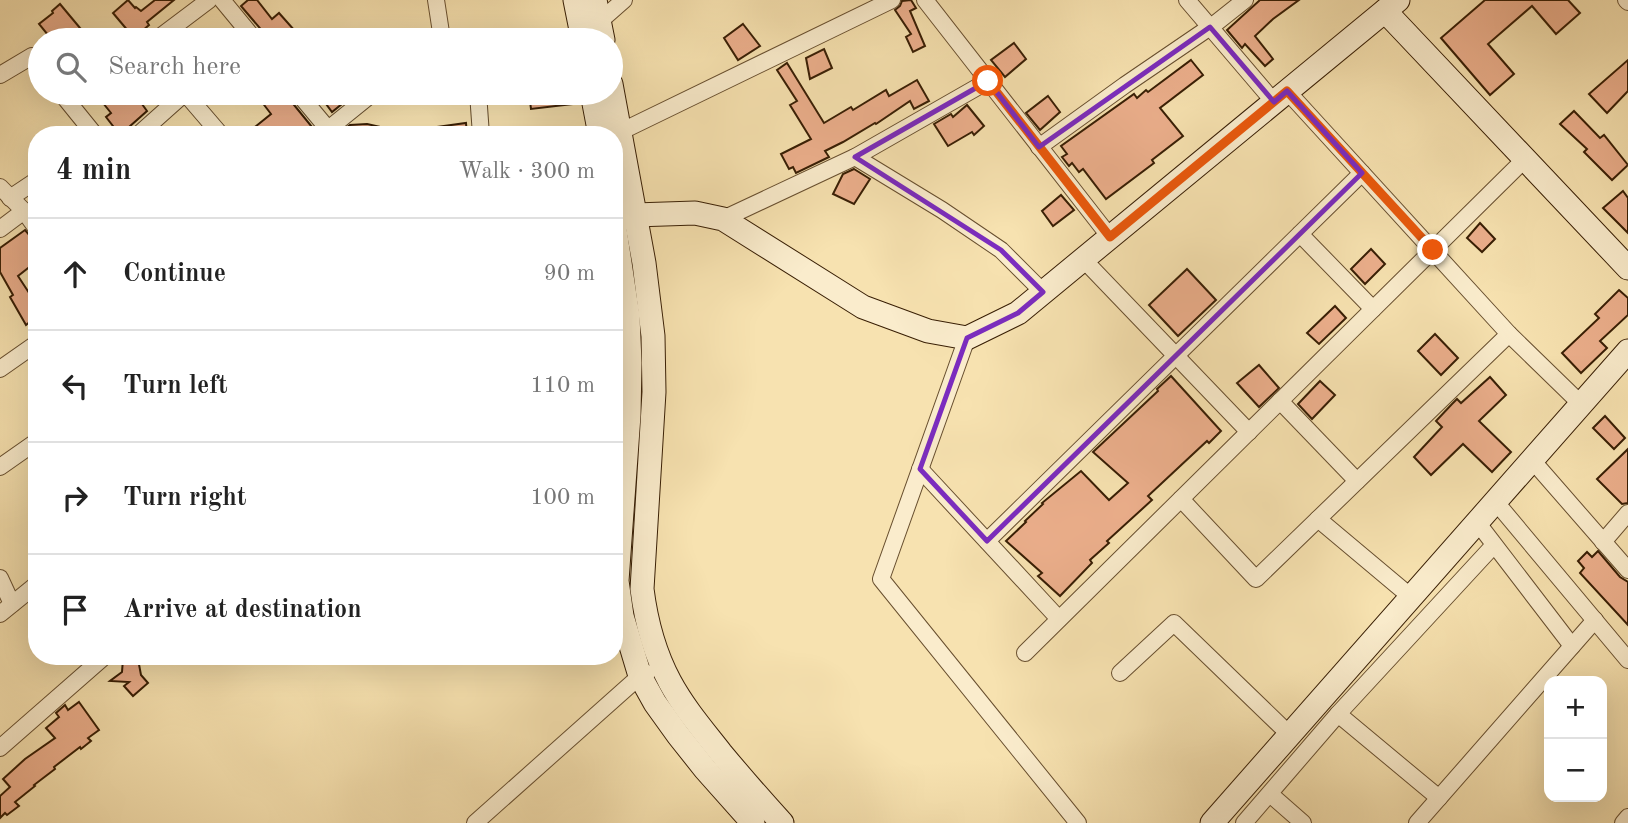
<!DOCTYPE html>
<html lang="en">
<head>
<meta charset="utf-8">
<style>
	:root { --surface:#fff; --page:#f2f2f2; --text:#222; --muted:#767676; --line:#e0e0e0 }
	body { margin:0; font-family:"Old Standard TT",serif; background:var(--page); color:var(--text) }
	.controls { position:absolute; right:21px; bottom:21px; display:grid; overflow:hidden; border-radius:14px; box-shadow:0 7px 28px #0002 }
	.controls button { width:63px; height:63px; display:grid; place-items:center; padding:0; border:0; border-bottom:2px solid var(--line); background:var(--surface); color:var(--text); font:35px sans-serif }
	.stop { position:absolute; width:21px; height:21px; margin:-16px; border:5px solid #ea580c; border-radius:50%; background:#fff }
	.stop.end { background:#ea580c; border-color:#fff; box-shadow:0 2px 7px #0008 }
	.list { margin:0; padding:0; list-style:none }
	h2 { display:flex; justify-content:space-between; align-items:center; height:91px; margin:0; padding:0 28px; font-size:30px }
	h2 small { font-size:23px; font-weight:400; color:var(--muted) }
	.list li { display:grid; grid-template-columns:46px 1fr auto; gap:21px; align-items:center; box-sizing:border-box; height:112px; padding:0 28px; border-top:2px solid var(--line) }
	.list b { display:block; font-size:26px; white-space:nowrap }
	.list em { font-size:23px; font-style:normal; color:var(--muted) }
	.icon { flex:none; width:38px; height:38px; fill:none; stroke:currentColor; stroke-width:2; stroke-linecap:round; stroke-linejoin:round }
	.map { position:relative; flex:none; width:1628px; height:823px; overflow:hidden }
	.search { position:absolute; background:var(--surface); box-shadow:0 7px 28px #0002; left:28px; top:28px; width:595px; height:77px; display:flex; align-items:center; gap:18px; box-sizing:border-box; padding:0 24px; border-radius:38px; color:var(--muted); font-size:26px }
	.panel { position:absolute; background:var(--surface); box-shadow:0 7px 28px #0002; left:28px; top:126px; width:595px; height:539px; border-radius:28px }
	.map>svg:first-child { display:block }
	.building { fill:#ecaf8c; stroke:#381e04; stroke-width:2 }
	.lines { fill:none; stroke-linecap:round; stroke-linejoin:round }
	.street-casing { stroke:#684f2f; stroke-width:18 }
	.secondary-casing { stroke:#381e04; stroke-width:25 }
	.street { stroke:#faeccc; stroke-width:16 }
	.secondary { stroke:#faeccc; stroke-width:23 }
	.route { stroke:#ea580c; stroke-width:9 }
	.marked { fill:none; stroke:#7b2cbf; stroke-width:5; stroke-linejoin:round }
</style>
</head>
<body>
<div class="map">
<svg width="1628" height="823" viewBox="0 0 1628 823">
	<rect width="100%" height="100%" fill="#f7e2b0"/>
	<filter id="stains"><feTurbulence type="fractalNoise" baseFrequency=".00286" numOctaves="4"/><feColorMatrix values="0 0 0 0 .2 0 0 0 0 .09 0 0 0 0 .02 0 0 0 .5 -.17"/></filter>
	<radialGradient id="worn" r=".72"><stop offset=".6" stop-color="#630" stop-opacity="0"/><stop offset="1" stop-color="#630" stop-opacity=".3"/></radialGradient>
	<!-- building -->
	<g class="building">
		<path d="M128 0 135 8 136 7 141 11 155 0H174L147 22 149 25 134 38 113 13Z"/>
		<path d="M248 0H257L272 19 279 13 303 40H270L241 6Z"/>
		<path d="M911 0 916 8 910 11 925 46 913 52 906 37 911 34 895 10 900 6 902 1Z"/>
		<path d="M1260 0H1299L1273 19 1255 36 1273 59 1265 66 1245 44 1242 48 1227 30Z"/>
		<path d="M1485 0H1568L1580 13 1556 34 1532 6 1488 44 1514 74 1490 95 1441 38Z"/>
		<path d="M60 4 80 28 91 40H52L39 24 53 13 52 11Z"/>
		<path d="M743 24 760 46 738 60 724 38Z"/>
		<path d="M1014 43 1026 59 1005 77 991 60Z"/>
		<path d="M824 49 832 68 810 79 806 58Z"/>
		<path d="M1191 60 1203 75 1160 108 1183 136 1152 160 1154 163 1106 199 1083 169 1079 172 1072 163 1069 166 1062 157 1067 154 1061 146 1134 94 1137 98 1146 90 1148 92Z"/>
		<path d="M1628 60V91L1607 113 1589 94Z"/>
		<path d="M787 63 824 123 851 107 853 110 886 90 889 96 917 80 929 101 914 109 910 101 876 124 875 123 843 142 825 151 829 157 796 173 793 167 789 169 781 154 811 139 790 105 797 101 777 70Z"/>
		<path d="M106 93H134L147 111 120 135 106 117 111 113 99 98Z"/>
		<path d="M255 93H288L290 100 312 127 304 135H245L271 114Z"/>
		<path d="M318 93H343L348 99 332 112Z"/>
		<path d="M529 93H571L572 104 531 109Z"/>
		<path d="M1048 96 1060 112 1040 130 1026 113Z"/>
		<path d="M967 105 984 126 974 135 972 132 948 146 934 124 951 114 953 117Z"/>
		<path d="M1574 111 1600 138 1604 135 1628 165 1612 180 1584 152 1587 149 1560 124Z"/>
		<path d="M466 123 467 135H430L429 128Z"/>
		<path d="M367 124 394 130V135H343L342 131 350 125Z"/>
		<path d="M854 169 870 179 854 204 833 194 843 174Z"/>
		<path d="M1623 191 1628 198V233L1603 208Z"/>
		<path d="M1061 195 1074 210 1053 226 1042 211Z"/>
		<path d="M1480 223 1495 239 1482 252 1467 238Z"/>
		<path d="M25 230 37 244V261L18 276 37 305V316L26 325 10 297 13 295 0 272V248Z"/>
		<path d="M1371 249 1385 264 1365 284 1351 269Z"/>
		<path d="M1187 269 1216 300 1178 336 1149 305Z"/>
		<path d="M1619 290 1628 298V315L1600 341 1607 348 1581 373 1562 353 1599 318 1595 314Z"/>
		<path d="M1335 306 1346 318 1319 344 1307 333Z"/>
		<path d="M1435 334 1458 358 1441 375 1418 351Z"/>
		<path d="M1259 365 1279 388 1259 407 1237 383Z"/>
		<path d="M1171 376 1221 431 1209 443 1207 441 1148 496 1152 500 1107 541 1109 543 1090 560 1092 563 1060 596 1038 576 1042 573 1006 541 1026 522 1025 521 1043 504 1042 503 1081 471 1109 500 1128 483 1093 452 1158 391 1157 389Z"/>
		<path d="M1490 377 1506 395 1479 421 1511 452 1492 472 1463 444 1431 475 1414 457 1442 427 1436 421 1452 404 1457 399 1461 403Z"/>
		<path d="M1320 381 1335 395 1312 419 1298 404Z"/>
		<path d="M1605 416 1625 438 1614 449 1593 428Z"/>
		<path d="M1628 449V503L1622 504 1597 479Z"/>
		<path d="M1598 551 1620 577 1628 582V625L1580 573 1584 568 1578 561 1587 552 1592 557Z"/>
		<path d="M123 659H138L141 675 148 683 133 696 124 686 129 682 110 681 122 672Z"/>
		<path d="M79 702 99 730 88 738 91 741 81 749 80 747 54 767 55 769 34 785 35 786 15 802 19 806 7 815 5 813 0 818V796L10 787 3 779 25 759 55 738 46 728 59 717 56 713 65 705 68 710Z"/>
	</g>
	<g class="lines">
		<!-- street casing -->
		<g class="street-casing">
			<g id="street">
				<path d="M222 0 255 40"/>
				<path d="M436 0 442 39"/>
				<path d="M925 0 1110 237"/>
				<path d="M1187 0 1274 102"/>
				<path d="M1626 0 1628 2"/>
				<path d="M599 22 624 0"/>
				<path d="M156 40 209 0"/>
				<path d="M0 75 32 56 40 67"/>
				<path d="M1287 91 1509 334 1581 404"/>
				<path d="M61 93 95 135"/>
				<path d="M298 93 333 135"/>
				<path d="M478 93 481 135"/>
				<path d="M620 132 892 0"/>
				<path d="M138 135 185 93 221 135"/>
				<path d="M321 135 373 93"/>
				<path d="M1039 147 1125 85 1216 23 1245 0"/>
				<path d="M855 157 942 210 1001 250 1043 292"/>
				<path d="M0 187 24 211 37 229"/>
				<path d="M10 198 37 180"/>
				<path d="M723 219 855 157 988 81"/>
				<path d="M0 229 24 211"/>
				<path d="M1300 234 1373 309"/>
				<path d="M1083 259 1249 432"/>
				<path d="M967 338 881 579 1078 823"/>
				<path d="M0 369 37 343"/>
				<path d="M1280 401 1357 481"/>
				<path d="M1532 460 1628 570"/>
				<path d="M0 467 37 441"/>
				<path d="M920 469 1059 619"/>
				<path d="M1181 499 1256 579 1509 334"/>
				<path d="M1495 501 1628 660"/>
				<path d="M1318 519 1411 597"/>
				<path d="M1477 522 1572 646"/>
				<path d="M987 541 1362 173"/>
				<path d="M1603 542 1628 513"/>
				<path d="M0 578 12 604"/>
				<path d="M0 614 37 584"/>
				<path d="M1025 653 1525 159"/>
				<path d="M1120 673 1174 623 1290 735"/>
				<path d="M1338 714 1439 798"/>
				<path d="M0 748 105 656"/>
				<path d="M1270 794 1303 823"/>
				<path d="M475 823 640 676 647 673"/>
				<path d="M1244 823 1338 714 1494 545"/>
				<path d="M1417 823 1595 620"/>
				<path d="M1623 823 1628 817"/>
			</g>
		</g>
		<!-- secondary casing -->
		<g class="secondary-casing">
			<g id="secondary">
				<path d="M575 0 583 40"/>
				<path d="M595 0 603 40"/>
				<path d="M1385 11 1628 268"/>
				<path d="M611 84 644 263 653 336 654 392 642 589C646 621 655 654 670 682 684 708 703 730 721 753 741 777 761 800 782 823"/>
				<path d="M592 93 600 135"/>
				<path d="M614 213 635 215 695 213 723 219 863 307 928 331 967 338 1018 313 1398 0"/>
				<path d="M614 223 628 316 630 363 629 415 617 581 622 616 640 676 655 703 678 735 705 769 753 823"/>
				<path d="M1212 823 1628 351"/>
			</g>
		</g>
		<!-- street -->
		<use href="#street" class="street"/>
		<!-- secondary -->
		<use href="#secondary" class="secondary"/>
	</g>
	<g class="lines">
		<!-- route -->
		<path class="route" d="M988 81 1110 237 1287 91 1433 250"/>
	</g>
	<!-- marked area -->
	<path class="marked" d="M1210 27 1274 102 1287 91 1362 173 987 541 920 469 967 338 1018 313 1043 292 1001 250 855 157 988 81 1039 147Z"/>
	<rect width="100%" height="100%" filter="url(#stains)"/>
	<rect width="100%" height="100%" fill="url(#worn)"/>
</svg>
<div class="controls">
<button>+</button>
<button>−</button>
</div>
<div class="stop" style="left:988px;top:81px"></div>
<div class="stop end" style="left:1433px;top:250px"></div>
<div class="search"><svg class="icon" aria-label="search" viewBox="0 0 24 24"><circle cx="10" cy="10" r="6"/><path d="M15 15l6 6"/></svg>Search here</div>
<section class="panel">
<h2>4 min<small>Walk · 300 m</small></h2>
<ul class="list">
<li><svg class="icon" aria-label="ahead" viewBox="0 0 24 24"><path d="M12 20V5M6 11l6-6 6 6"/></svg><div><b>Continue</b></div><em>90 m</em></li>
<li><svg class="icon" aria-label="left" viewBox="0 0 24 24"><path d="M17 20v-9H6M10 6l-5 5 5 5"/></svg><div><b>Turn left</b></div><em>110 m</em></li>
<li><svg class="icon" aria-label="right" viewBox="0 0 24 24"><path d="M7 20v-9h11M14 6l5 5-5 5"/></svg><div><b>Turn right</b></div><em>100 m</em></li>
<li><svg class="icon" aria-label="arrive" viewBox="0 0 24 24"><path d="M6 21V4h12l-3 4 3 4H6"/></svg><div><b>Arrive at destination</b></div></li>
</ul>
</section>
</div>
</body>
</html>
